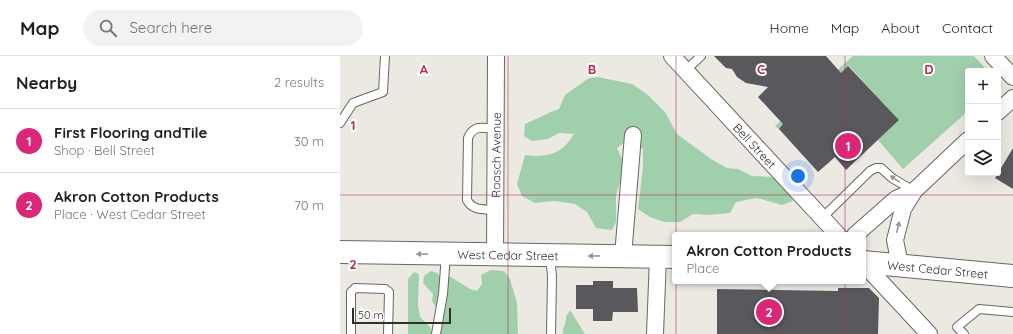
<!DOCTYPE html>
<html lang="en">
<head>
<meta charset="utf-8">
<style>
	:root { --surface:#fff; --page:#f2f2f2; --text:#202124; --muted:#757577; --line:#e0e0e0; --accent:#db2777 }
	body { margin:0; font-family:Quicksand,sans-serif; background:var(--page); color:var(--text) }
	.controls { position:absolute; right:12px; top:12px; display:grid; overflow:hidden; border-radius:4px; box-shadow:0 4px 16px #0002 }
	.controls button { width:36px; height:36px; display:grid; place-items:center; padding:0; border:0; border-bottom:1px solid var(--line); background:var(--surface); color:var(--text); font:20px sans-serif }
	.scale { position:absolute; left:12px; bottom:10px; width:99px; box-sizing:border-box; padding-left:4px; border:2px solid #31302e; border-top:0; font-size:11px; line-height:14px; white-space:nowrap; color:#31302e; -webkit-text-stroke:3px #fff; paint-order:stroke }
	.you { position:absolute; left:458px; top:120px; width:14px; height:14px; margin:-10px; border:3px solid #fff; border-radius:50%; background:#1a73e8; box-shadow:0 0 0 6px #1a73e833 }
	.badge { display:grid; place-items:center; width:26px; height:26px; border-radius:50%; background:var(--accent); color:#fff; font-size:13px; font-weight:700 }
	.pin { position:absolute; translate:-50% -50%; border:2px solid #fff; box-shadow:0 1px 4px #0006 }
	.popup { position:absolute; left:332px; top:176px; width:194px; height:52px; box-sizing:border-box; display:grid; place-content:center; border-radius:4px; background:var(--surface); filter:drop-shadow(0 1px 3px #0005); font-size:13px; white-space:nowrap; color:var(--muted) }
	.popup b { font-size:15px; color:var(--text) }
	.popup::after { content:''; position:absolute; left:50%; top:100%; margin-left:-8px; border:8px solid transparent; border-top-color:var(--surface) }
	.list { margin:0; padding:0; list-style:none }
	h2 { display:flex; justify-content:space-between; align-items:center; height:52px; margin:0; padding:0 16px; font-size:17px }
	h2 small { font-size:13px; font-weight:400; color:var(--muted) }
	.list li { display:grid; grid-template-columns:26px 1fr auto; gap:12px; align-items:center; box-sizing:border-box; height:64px; padding:0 16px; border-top:1px solid var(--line) }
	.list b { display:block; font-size:15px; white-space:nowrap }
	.list p { margin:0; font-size:13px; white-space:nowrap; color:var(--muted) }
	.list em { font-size:13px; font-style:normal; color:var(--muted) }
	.icon { flex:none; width:22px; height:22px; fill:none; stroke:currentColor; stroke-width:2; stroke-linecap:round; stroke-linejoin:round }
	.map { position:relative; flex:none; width:673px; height:278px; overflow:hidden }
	header { display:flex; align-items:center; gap:24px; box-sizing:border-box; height:56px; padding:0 20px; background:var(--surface); border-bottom:1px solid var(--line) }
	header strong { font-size:19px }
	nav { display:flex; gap:22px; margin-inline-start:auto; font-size:14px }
	.search { width:280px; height:36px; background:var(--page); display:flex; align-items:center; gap:10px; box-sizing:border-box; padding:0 14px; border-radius:22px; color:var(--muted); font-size:15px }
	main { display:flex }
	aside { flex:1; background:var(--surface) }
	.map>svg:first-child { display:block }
	.green { fill:#a0cfab }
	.building { fill:#59585d }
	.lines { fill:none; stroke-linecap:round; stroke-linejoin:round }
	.service-casing { stroke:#696762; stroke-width:10 }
	.minor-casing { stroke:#696762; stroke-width:18 }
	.primary-casing { stroke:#696762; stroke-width:24 }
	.service { stroke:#fff; stroke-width:8 }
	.minor { stroke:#fff; stroke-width:16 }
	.primary { stroke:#fff; stroke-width:22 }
	.oneway { fill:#989896 }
	.grid { fill:none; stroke:#b82851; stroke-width:1; stroke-opacity:0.55 }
	.labels { text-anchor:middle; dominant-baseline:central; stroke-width:4; stroke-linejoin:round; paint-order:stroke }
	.street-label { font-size:12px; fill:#31302e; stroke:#fff }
	.grid-label { font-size:13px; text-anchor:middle; font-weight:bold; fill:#b82851; stroke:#fff; stroke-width:4; stroke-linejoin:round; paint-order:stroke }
</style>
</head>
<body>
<header>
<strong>Map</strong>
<div class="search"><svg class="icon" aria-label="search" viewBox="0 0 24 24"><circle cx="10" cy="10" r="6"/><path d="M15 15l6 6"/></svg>Search here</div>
<nav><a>Home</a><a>Map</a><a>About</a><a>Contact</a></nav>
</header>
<main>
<aside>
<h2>Nearby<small>2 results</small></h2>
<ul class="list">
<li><span class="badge">1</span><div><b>First Flooring andTile</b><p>Shop · Bell Street</p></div><em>30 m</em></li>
<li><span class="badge">2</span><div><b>Akron Cotton Products</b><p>Place · West Cedar Street</p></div><em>70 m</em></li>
</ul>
</aside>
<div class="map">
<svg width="673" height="278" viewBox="0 0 673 278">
	<rect width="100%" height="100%" fill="#ece9e3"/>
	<!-- green -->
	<g class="green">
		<path d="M513 0H634L648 15H628V55L563 113 538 84 559 64 509 10 439 73 435 70Z"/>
		<path d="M258 21 292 28 308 39 325 56 337 78 371 103 387 112 398 113 412 120 432 121 448 133 453 145 442 149 417 142 396 146 390 157 367 159 353 158 340 166H324L310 161 298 153 303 111V93L288 84 277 92 285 110 276 139V166L272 174 256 172 247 156 235 148 215 145 195 147 182 140 177 128 185 99C208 102 222 98 234 78L219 77 208 83 192 85 184 80 185 68C197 63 207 57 219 53L225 39 249 22Z"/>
		<path d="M151 214 164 215 170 223 177 247 178 278H99V256L92 245 93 238 83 227 84 220 91 215 97 217 100 220 111 221 130 233 137 235 142 228 141 219Z"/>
		<path d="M74 216 79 218 78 249 80 261 90 271 94 278H68V223Z"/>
		<path d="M230 254 245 278H223C222 272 227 267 226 261Z"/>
	</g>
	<!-- building -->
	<g class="building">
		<path d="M374 0H486L501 17 508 10 559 64 506 114 495 101 478 116 439 73 443 68 418 41 428 31 406 27 397 21 392 13 386 12Z"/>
		<path d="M673 92V133L655 122Z"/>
		<path d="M253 225H273V232H297L298 256H273L272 265H253V253H236V229H253Z"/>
		<path d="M498 232H529L539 242 538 278H377V233L498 235Z"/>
	</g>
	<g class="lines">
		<!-- service casing -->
		<g class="service-casing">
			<g id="service">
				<path d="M345 15 361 0"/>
				<path d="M0 67 13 47 43 36 45 0"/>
				<path d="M154 154C143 153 133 155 127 144L128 82C134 68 143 72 155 73"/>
				<path d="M482 162 530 115 536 112H541L552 122 574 135"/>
				<path d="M210 200 212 220 211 278"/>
				<path d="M11 278V236L15 232 45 233 49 236 48 278"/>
				<path d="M96 278 103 238 106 199"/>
				<path d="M624 278 617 271 639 253 673 256"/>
			</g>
		</g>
		<!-- minor casing -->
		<g class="minor-casing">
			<g id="minor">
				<path id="s1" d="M332 0 498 179"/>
				<path d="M653 0 673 21"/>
				<path d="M658 56 673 42"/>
				<path d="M515 179 556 143 574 135"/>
				<path id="s2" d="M155 199 156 0"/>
				<path d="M283 200 293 79"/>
				<path d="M523 207 589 278"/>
				<path d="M560 209 555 184 563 153 574 135 628 84"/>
				<path d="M315 278 318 201"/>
			</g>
		</g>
		<!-- primary casing -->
		<g class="primary-casing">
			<g id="primary">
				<path id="s3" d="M0 196 335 201"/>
				<path id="s4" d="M523 206 673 220"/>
			</g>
		</g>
		<!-- service -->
		<use href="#service" class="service"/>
		<!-- minor -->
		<use href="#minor" class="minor"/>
		<!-- primary -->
		<use href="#primary" class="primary"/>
	</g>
	<!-- one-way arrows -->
	<defs><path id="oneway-solid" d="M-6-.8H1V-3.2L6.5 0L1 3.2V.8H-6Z"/></defs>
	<g class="oneway">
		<use href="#oneway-solid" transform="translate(555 123) rotate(-146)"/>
		<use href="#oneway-solid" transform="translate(558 171) rotate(-76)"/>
		<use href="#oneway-solid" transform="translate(82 198) rotate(-179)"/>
		<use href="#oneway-solid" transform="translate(254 200) rotate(179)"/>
	</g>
	<!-- grid -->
	<path class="grid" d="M168 0V278M336 0V278M505 0V278M0 139H673"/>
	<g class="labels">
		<!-- street labels -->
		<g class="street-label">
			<text stroke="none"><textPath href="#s1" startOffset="122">Bell Street</textPath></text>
			<text stroke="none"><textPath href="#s2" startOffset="100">Raasch Avenue</textPath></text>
			<text stroke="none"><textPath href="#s3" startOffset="168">West Cedar Street</textPath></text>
			<text stroke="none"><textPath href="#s4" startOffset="75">West Cedar Street</textPath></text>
		</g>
	</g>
	<g class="grid-label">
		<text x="84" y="18">A</text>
		<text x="252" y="18">B</text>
		<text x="421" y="18">C</text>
		<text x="589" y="18">D</text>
		<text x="13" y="74">1</text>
		<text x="13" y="213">2</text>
	</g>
</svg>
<div class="controls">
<button>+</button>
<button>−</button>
<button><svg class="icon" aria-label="layers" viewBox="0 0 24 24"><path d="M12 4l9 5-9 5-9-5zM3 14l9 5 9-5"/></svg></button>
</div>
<div class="scale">50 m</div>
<div class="you"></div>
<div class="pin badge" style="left:508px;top:90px">1</div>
<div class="pin badge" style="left:429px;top:256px">2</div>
<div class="popup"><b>Akron Cotton Products</b>Place</div>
</div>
</main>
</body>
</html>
